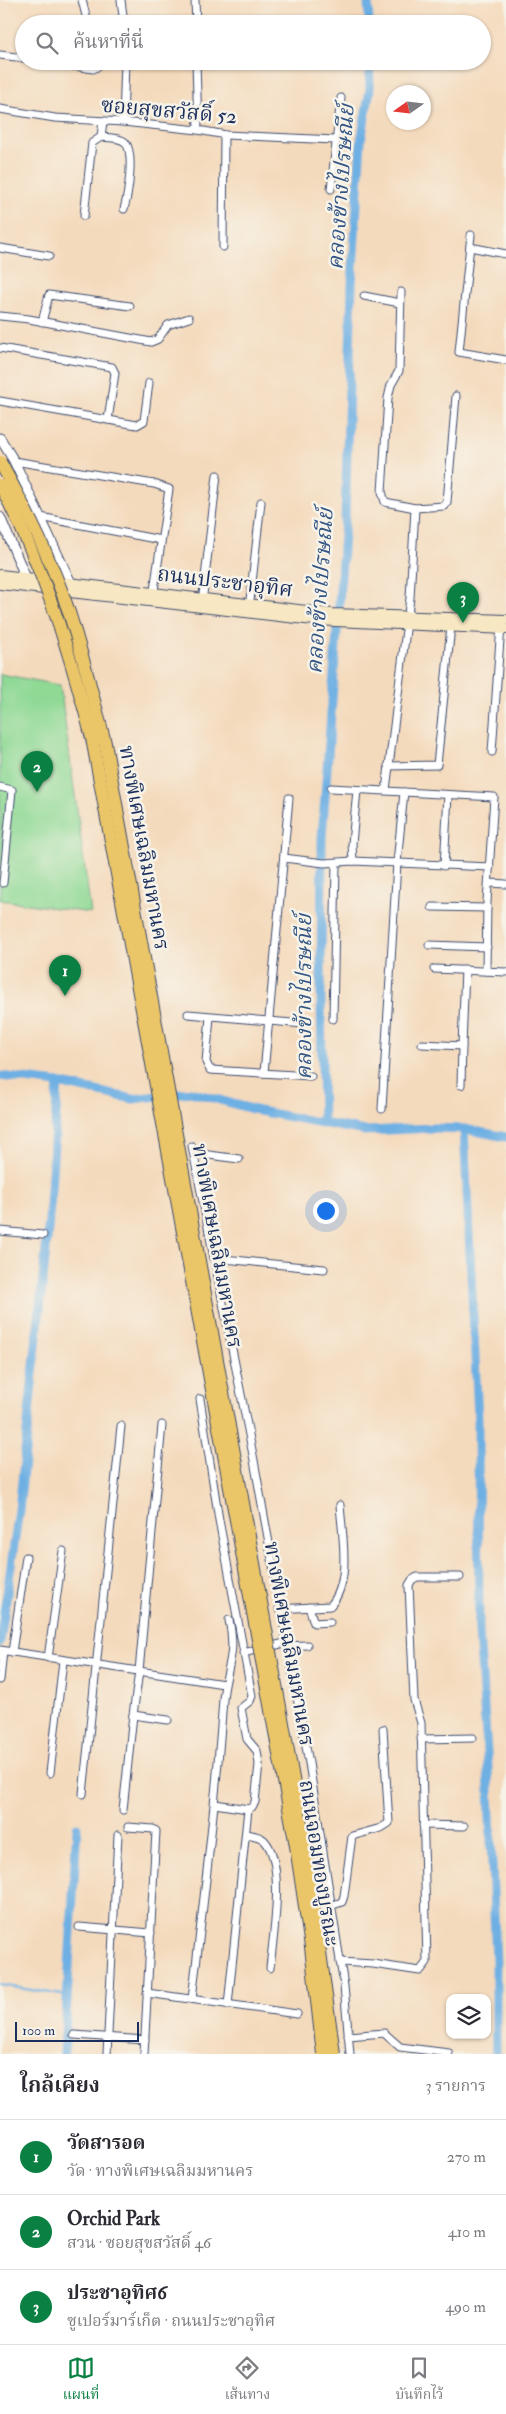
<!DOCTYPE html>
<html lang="th">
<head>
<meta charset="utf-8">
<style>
	:root { --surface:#fff; --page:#f7f7f7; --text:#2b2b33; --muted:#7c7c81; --line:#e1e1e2; --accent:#0b8043 }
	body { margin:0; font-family:"IM FELL Double Pica","Noto Serif Thai",serif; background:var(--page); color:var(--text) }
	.controls { position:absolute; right:15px; bottom:15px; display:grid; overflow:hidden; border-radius:10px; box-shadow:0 1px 4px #0004 }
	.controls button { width:45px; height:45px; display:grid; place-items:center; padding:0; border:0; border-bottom:1px solid var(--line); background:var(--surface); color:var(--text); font:25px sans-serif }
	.compass { position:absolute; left:386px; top:85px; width:45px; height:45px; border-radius:50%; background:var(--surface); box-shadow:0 1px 4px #0004; rotate:256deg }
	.scale { position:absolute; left:15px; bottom:12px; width:124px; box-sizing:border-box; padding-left:5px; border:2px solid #1b2f5e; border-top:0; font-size:14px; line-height:18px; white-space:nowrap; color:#1b2f5e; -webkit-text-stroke:4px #f7f3e8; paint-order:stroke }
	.you { position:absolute; left:325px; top:1210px; width:18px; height:18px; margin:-12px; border:4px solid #fff; border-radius:50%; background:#1a73e8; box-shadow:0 0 0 8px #1a73e833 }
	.badge { display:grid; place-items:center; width:32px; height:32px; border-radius:50%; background:var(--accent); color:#fff; font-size:16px; font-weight:700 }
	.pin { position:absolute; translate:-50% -41px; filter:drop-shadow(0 1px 2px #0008) }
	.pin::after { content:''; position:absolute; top:26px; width:18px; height:15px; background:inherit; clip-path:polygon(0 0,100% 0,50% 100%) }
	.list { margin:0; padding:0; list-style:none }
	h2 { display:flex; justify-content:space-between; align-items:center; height:65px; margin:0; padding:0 20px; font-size:21px }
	h2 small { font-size:16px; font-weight:400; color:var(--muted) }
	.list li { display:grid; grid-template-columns:32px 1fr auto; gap:15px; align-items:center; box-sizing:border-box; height:75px; padding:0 20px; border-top:1px solid var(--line) }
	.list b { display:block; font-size:19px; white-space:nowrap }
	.list p { margin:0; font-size:16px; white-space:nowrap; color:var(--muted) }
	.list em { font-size:16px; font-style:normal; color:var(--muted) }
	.icon { flex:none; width:28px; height:28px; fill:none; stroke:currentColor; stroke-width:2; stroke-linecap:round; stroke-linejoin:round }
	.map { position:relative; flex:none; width:506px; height:2054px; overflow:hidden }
	.search { position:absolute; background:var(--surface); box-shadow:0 1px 4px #0004; left:15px; right:15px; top:15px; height:55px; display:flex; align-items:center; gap:12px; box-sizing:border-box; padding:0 18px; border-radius:28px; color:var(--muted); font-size:19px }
	.sheet { height:290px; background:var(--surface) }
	nav { display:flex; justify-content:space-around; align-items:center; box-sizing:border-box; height:70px; border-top:1px solid var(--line); background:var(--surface); font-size:14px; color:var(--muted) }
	nav a { display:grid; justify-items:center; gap:2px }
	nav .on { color:var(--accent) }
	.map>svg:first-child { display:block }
	.green { fill:#8fd995; stroke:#55847a }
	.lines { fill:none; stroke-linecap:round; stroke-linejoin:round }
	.stream { stroke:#6eb0e3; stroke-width:2.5 }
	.canal { stroke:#6eb0e3; stroke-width:9 }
	.minor-casing { stroke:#3c496c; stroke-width:9 }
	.tertiary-casing { stroke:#3c496c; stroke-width:11 }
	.secondary-casing { stroke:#3c496c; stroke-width:12 }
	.minor { stroke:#fff; stroke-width:7 }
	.tertiary { stroke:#fff; stroke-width:9 }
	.secondary { stroke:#f7e8c3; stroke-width:10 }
	.motorway-bridge-casing { stroke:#3c496c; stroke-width:14; stroke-linecap:butt }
	.motorway-bridge { stroke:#ebc669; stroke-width:12 }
	.labels { text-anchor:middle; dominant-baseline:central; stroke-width:5; stroke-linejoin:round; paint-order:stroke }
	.street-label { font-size:21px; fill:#1b2f5e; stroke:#f7f3e8 }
	.water-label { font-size:22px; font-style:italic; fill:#345686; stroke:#f7f3e8 }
</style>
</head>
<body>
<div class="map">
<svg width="506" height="2054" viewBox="0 0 506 2054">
	<rect width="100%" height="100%" fill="#f7f3e8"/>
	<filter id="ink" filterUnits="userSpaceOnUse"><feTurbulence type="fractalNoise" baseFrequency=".02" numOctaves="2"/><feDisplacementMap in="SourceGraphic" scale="10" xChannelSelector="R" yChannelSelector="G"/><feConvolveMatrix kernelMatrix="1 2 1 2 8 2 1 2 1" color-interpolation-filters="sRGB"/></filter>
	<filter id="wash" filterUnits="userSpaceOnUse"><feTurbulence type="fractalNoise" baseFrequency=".0096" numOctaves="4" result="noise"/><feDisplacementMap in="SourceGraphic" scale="20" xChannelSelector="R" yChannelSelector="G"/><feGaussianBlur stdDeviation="1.12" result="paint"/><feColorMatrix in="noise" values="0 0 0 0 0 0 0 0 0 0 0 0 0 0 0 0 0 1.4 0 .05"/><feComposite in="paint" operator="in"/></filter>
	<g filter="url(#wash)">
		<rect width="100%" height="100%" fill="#f4dabc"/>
		<!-- green -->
		<path class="green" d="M0 674 60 685 91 913 0 900Z"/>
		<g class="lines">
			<!-- stream -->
			<path class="stream" d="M0 1985 68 1996"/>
			<!-- canal -->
			<g class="canal">
				<path d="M368 0 369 24"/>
				<path d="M0 1076 58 1083 133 1099 191 1092 259 1111 365 1131 433 1128 464 1129 506 1137"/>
				<path d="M323 1124 321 997 322 838 345 521 352 285 361 141 370 89 369 61"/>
				<path d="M464 1129 478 1418 479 1631 488 1767 496 1962V2054"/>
				<path d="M0 1642 19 1510 49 1220 58 1083"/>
				<path d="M64 2054 77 1827"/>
			</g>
		</g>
	</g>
	<g filter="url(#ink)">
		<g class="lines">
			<!-- minor casing -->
			<g class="minor-casing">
				<g id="minor">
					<path d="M82 0 88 24"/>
					<path d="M121 0 124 24"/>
					<path d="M195 0 196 24"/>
					<path d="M0 55 24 58"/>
					<path d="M44 61 93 69 97 67V61"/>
					<path d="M196 61 198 130"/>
					<path d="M0 109 55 118 123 122 198 130 226 135 335 140"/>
					<path d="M103 121 101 137C108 138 119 137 125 142 135 153 128 195 124 209"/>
					<path d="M123 122 125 61"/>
					<path d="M331 189 341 98"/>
					<path d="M84 216 92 143 101 137"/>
					<path d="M471 235 459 352 506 360"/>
					<path d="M223 247 224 135"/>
					<path d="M470 247 506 254"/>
					<path d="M0 248 49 256"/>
					<path d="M401 292 399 371 391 385 388 398 382 492 385 502 415 508 444 506 447 502 456 396"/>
					<path d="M364 296 400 303"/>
					<path d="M0 316 29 319 151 342 158 339 168 325 189 318"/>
					<path d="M42 322 49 295 130 306"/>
					<path d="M0 348 112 367 115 373 108 420"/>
					<path d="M0 401 137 425 144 421 149 383"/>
					<path d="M14 461 154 484 169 489 153 597"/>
					<path d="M40 517 161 540"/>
					<path d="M55 590 74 652"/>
					<path d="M202 603 217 475"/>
					<path d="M249 609 261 502"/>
					<path d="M492 752 501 625"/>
					<path d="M388 766 437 765 451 626"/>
					<path d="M0 787 12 790 3 883"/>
					<path d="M331 788 494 797 487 902 486 971"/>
					<path d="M386 790 410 598 415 508"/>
					<path d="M284 858 324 863 353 861 490 867"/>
					<path d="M353 861 352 844 357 790"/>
					<path d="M444 866 448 795"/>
					<path d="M489 883 506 884"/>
					<path d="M432 907 487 908"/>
					<path d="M429 945 487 947"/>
					<path d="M434 969 506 972"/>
					<path d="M188 1014 304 1024"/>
					<path d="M210 1017 206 1062 210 1070 311 1076"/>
					<path d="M333 1019 336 863"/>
					<path d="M422 1044 462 1046 465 969"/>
					<path d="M264 1073 289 798"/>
					<path d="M461 1085 462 1046"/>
					<path d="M382 1109 397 863 404 792"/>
					<path d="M192 1146 253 1455 309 1763 344 1986 350 2054"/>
					<path d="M194 1153 239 1159"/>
					<path d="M0 1231 43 1235"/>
					<path d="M214 1258 324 1269"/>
					<path d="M200 1399 219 1520 252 1696 250 1701 241 1708 247 1739 257 1751 259 1764 255 1802 252 1807 248 1809"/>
					<path d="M162 1425 139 1671 133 1715 168 1720"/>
					<path d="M309 1607 314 1623 330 1622"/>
					<path d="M279 1609 330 1606C352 1583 342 1534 340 1505"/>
					<path d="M286 1646 307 1645"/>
					<path d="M0 1650 224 1684"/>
					<path d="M12 1652 26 1557"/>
					<path d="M243 1653 285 1643"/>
					<path d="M48 1658 63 1551"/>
					<path d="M0 1680 3 1651"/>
					<path d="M421 1739 473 1738"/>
					<path d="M50 1773 63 1661"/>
					<path d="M83 1794 121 1426"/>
					<path d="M215 1804 248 1809 228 2005"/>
					<path d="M123 1810 133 1715"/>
					<path d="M423 1825 464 1826"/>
					<path d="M128 1827 153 1829 156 1831 144 2054"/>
					<path d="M246 1834C252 1835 260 1836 264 1840 286 1862 273 1937 270 1968"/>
					<path d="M330 1906 342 1902 344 1896 352 1836 381 1828 389 1823 383 1729"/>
					<path d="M79 1927 151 1933"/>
					<path d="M340 1962 373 1964 420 1971 427 1962 421 1723 414 1700 409 1585 412 1580 417 1577H460"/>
					<path d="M147 1993 297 2014"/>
					<path d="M192 1999C204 1899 216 1800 223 1699 226 1667 237 1656 229 1620"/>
					<path d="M74 2035 145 2040"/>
					<path d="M348 2036 384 2033 400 2047 449 2053"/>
					<path d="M107 2054 118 1835"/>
				</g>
			</g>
			<!-- tertiary casing -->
			<g class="tertiary-casing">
				<g id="tertiary">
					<path d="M0 438 14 461 71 583"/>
					<path d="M0 517 26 578"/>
				</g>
			</g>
			<!-- secondary casing -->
			<g class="secondary-casing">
				<g id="secondary">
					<path d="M0 575 332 614 506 620"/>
					<path d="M0 584 314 620 506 629"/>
				</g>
			</g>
			<!-- minor -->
			<use href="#minor" class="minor"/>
			<!-- tertiary -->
			<use href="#tertiary" class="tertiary"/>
			<!-- secondary -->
			<use href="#secondary" class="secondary"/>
			<!-- motorway-bridge casing -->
			<g class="motorway-bridge-casing">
				<g id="motorway-bridge">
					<path d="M0 462C29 514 56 568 73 625 85 664 95 704 105 743L306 1850 334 2054"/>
					<path d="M0 485C43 565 69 650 92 738L296 1846 311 1947 323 2054"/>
				</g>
			</g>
			<!-- motorway-bridge -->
			<use href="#motorway-bridge" class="motorway-bridge"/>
		</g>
	</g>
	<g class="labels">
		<!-- street labels -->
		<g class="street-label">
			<text transform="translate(169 111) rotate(5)">ซอยสุขสวัสดิ์ 52</text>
			<text transform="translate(225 582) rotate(7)">ถนนประชาอุทิศ</text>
			<text transform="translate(144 848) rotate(80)">ทางพิเศษเฉลิมมหานคร</text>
			<text transform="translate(217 1246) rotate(80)">ทางพิเศษเฉลิมมหานคร</text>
			<text transform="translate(289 1644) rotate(80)">ทางพิเศษเฉลิมมหานคร</text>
			<text transform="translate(319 1863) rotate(81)">ถนนจอมทองบูรณะ</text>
		</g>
		<!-- water labels -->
		<g class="water-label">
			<text transform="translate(341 187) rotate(-86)">คลองข้างไปรษณีย์</text>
			<text transform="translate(320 591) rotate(-86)">คลองข้างไปรษณีย์</text>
			<text transform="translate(304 997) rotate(-90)">คลองข้างไปรษณีย์</text>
		</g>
	</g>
</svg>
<div class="controls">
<button><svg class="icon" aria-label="layers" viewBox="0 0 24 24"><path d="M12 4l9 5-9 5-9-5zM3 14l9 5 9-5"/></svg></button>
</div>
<svg class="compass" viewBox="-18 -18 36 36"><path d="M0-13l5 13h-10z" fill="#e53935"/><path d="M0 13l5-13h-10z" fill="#7c7c81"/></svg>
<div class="scale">100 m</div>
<div class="you"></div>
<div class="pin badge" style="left:65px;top:996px">1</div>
<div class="pin badge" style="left:37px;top:792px">2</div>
<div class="pin badge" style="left:463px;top:623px">3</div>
<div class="search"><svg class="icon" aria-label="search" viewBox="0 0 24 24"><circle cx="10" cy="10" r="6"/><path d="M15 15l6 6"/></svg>ค้นหาที่นี่</div>
</div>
<section class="sheet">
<h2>ใกล้เคียง<small>3 รายการ</small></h2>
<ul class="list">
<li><span class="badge">1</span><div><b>วัดสารอด</b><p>วัด · ทางพิเศษเฉลิมมหานคร</p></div><em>270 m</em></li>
<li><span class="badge">2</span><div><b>Orchid Park</b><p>สวน · ซอยสุขสวัสดิ์ 46</p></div><em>410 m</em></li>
<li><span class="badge">3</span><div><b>ประชาอุทิศ6</b><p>ซูเปอร์มาร์เก็ต · ถนนประชาอุทิศ</p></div><em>490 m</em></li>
</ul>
</section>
<nav>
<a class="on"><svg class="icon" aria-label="map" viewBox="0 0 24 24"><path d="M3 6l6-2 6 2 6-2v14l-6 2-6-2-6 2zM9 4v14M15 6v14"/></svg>แผนที่</a>
<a><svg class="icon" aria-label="directions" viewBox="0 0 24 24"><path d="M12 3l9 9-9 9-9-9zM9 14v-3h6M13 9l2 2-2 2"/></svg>เส้นทาง</a>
<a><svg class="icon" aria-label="saved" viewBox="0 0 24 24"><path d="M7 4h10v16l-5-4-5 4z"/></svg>บันทึกไว้</a>
</nav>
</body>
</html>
